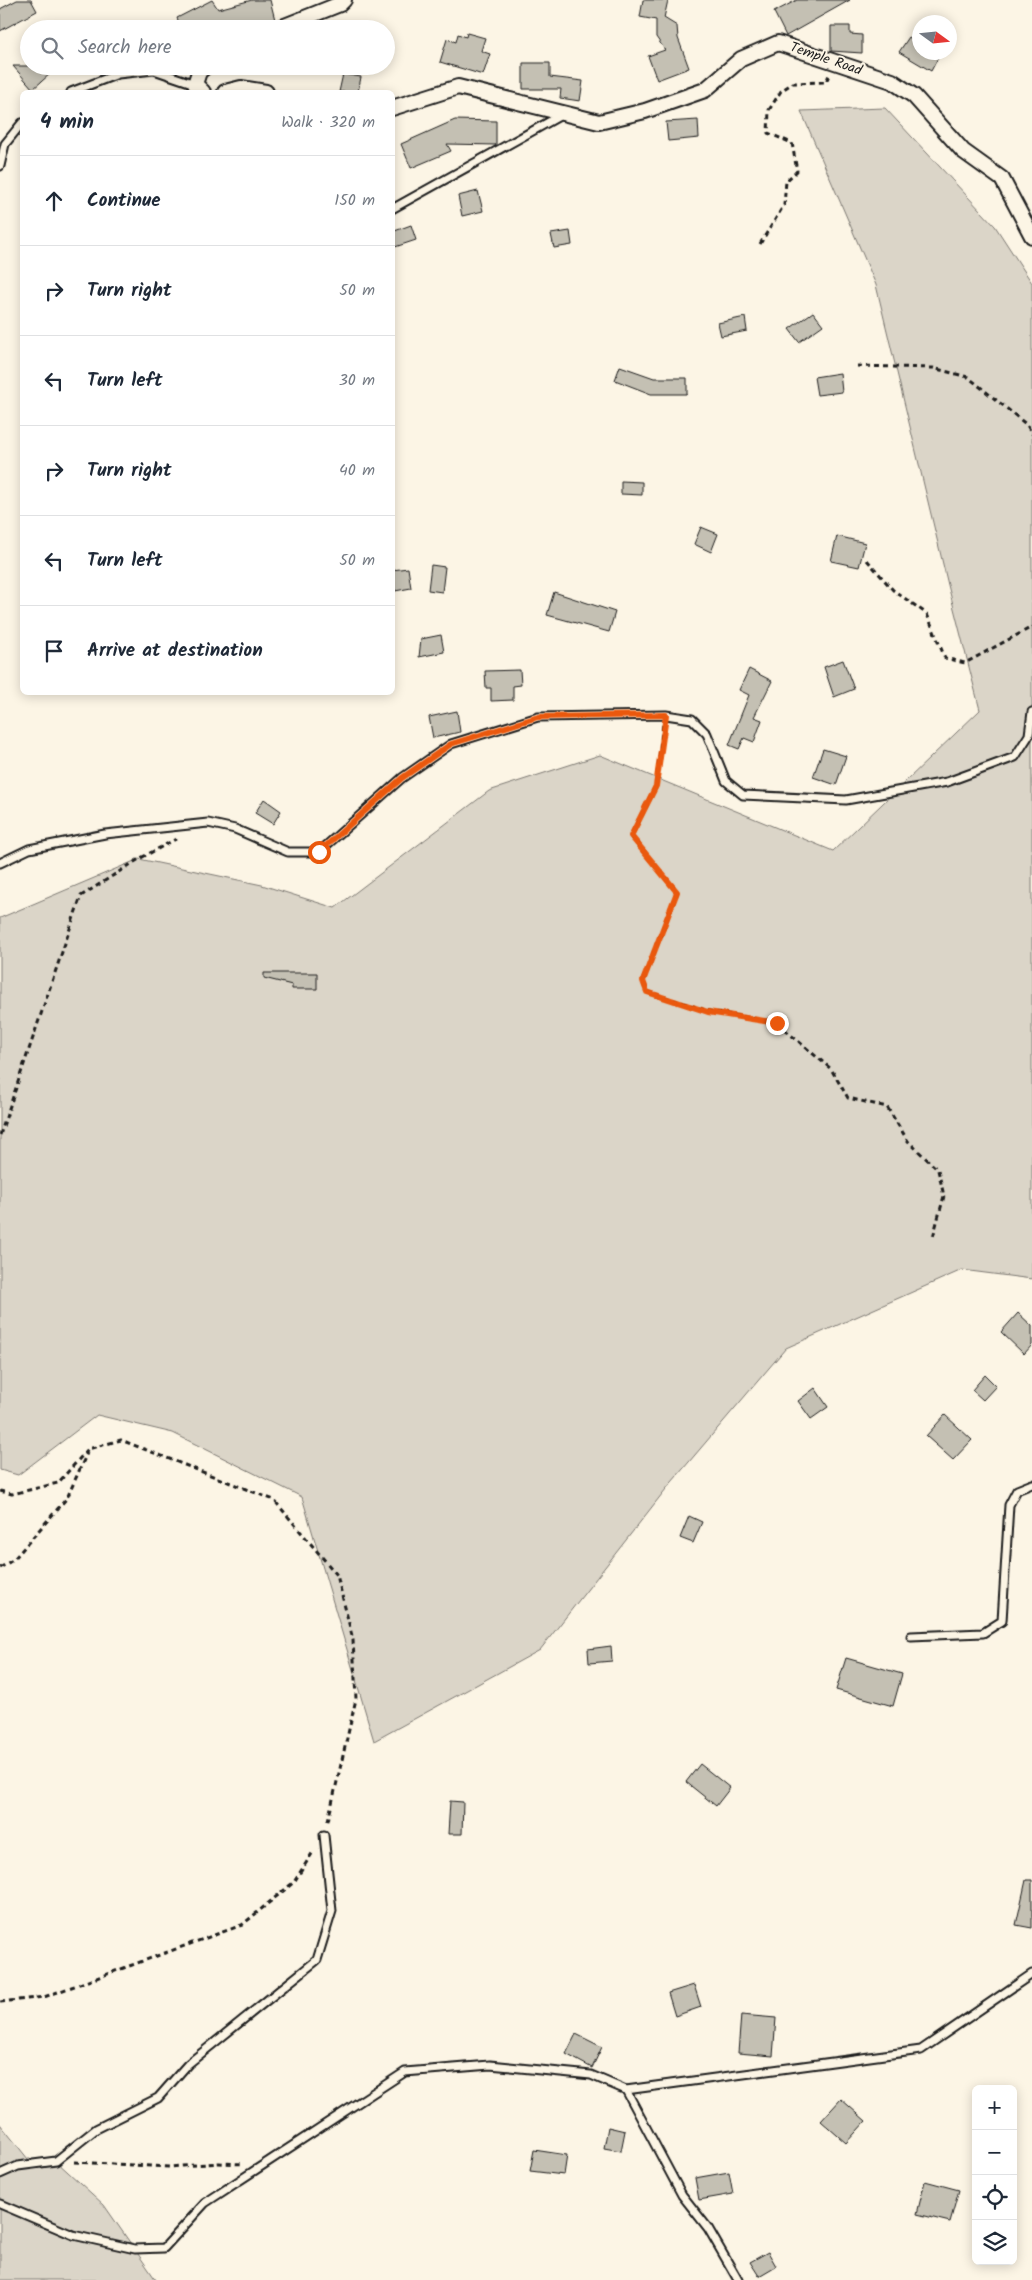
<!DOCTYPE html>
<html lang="en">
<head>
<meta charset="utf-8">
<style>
	:root { --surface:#fff; --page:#f6f6f7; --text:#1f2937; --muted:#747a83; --line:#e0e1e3 }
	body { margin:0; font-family:Kalam,sans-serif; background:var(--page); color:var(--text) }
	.controls { position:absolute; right:15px; bottom:15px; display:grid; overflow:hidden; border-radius:8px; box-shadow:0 2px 12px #0003 }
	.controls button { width:45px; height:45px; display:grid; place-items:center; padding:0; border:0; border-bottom:1px solid var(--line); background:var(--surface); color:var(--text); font:25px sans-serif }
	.compass { position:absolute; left:912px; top:15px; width:45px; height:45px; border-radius:50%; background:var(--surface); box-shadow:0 2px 12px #0003; rotate:105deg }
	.stop { position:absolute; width:15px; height:15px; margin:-11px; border:4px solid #ea580c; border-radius:50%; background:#fff }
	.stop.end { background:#ea580c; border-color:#fff; box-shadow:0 1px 5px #0008 }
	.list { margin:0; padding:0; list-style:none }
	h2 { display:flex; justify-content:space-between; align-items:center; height:65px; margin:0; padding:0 20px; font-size:21px }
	h2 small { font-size:16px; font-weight:400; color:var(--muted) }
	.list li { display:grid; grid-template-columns:32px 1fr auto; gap:15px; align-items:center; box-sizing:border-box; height:90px; padding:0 20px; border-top:1px solid var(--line) }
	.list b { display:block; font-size:19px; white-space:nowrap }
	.list em { font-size:16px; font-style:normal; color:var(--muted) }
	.icon { flex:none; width:28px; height:28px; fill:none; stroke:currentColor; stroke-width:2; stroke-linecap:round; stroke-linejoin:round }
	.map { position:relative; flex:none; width:1032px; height:2280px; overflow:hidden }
	.search { position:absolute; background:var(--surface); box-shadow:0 2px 12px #0003; left:20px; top:20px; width:375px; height:55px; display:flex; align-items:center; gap:12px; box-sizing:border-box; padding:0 18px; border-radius:28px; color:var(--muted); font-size:19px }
	.panel { position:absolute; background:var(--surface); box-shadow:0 2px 12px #0003; left:20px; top:90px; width:375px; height:605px; border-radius:8px }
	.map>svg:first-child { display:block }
	.green { fill:#dbd5c8; stroke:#7c7872 }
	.building { fill:#c4c0b3; stroke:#1c1c1c }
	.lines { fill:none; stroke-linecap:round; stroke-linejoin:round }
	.lane-casing { stroke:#1c1c1c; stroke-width:11 }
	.street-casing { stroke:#1c1c1c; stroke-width:18 }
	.path { stroke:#1c1c1c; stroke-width:3; stroke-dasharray:5 4; stroke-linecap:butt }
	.lane { stroke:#fcf5e5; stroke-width:7 }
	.street { stroke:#fcf5e5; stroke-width:14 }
	.route { stroke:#ea580c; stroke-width:6 }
	.labels { text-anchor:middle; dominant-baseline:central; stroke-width:4; stroke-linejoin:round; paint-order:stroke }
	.street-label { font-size:14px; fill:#1c1c1c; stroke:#fcf5e5 }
</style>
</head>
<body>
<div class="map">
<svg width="1032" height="2280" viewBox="0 0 1032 2280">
	<rect width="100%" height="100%" fill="#fcf5e5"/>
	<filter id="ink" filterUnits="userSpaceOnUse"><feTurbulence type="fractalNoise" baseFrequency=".02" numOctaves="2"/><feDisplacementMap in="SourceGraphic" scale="10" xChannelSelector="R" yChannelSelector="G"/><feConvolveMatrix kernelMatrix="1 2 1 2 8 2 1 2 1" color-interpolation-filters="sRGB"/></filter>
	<g filter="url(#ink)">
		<!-- green -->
		<g class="green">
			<path d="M885 108 995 226 1032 283V1279L962 1270 786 1348 666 1489 540 1650 374 1741 302 1497 173 1433 97 1415 18 1475 0 1470V918L139 859 262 885 335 908 489 791 600 755 833 851 980 710 948 585 876 285 801 111Z"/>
			<path d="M0 2124 28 2159 56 2161 104 2205 156 2280H0Z"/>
		</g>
		<!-- building -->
		<g class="building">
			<path d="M17 0H31L37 11 0 31V9Z"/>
			<path d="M212 0 218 9 252 0H270L275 20 246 29H182L177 18Z"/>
			<path d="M643 0H668L664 18 677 26 678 38 689 68 657 80 648 56 665 50 656 37V20L640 17Z"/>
			<path d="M797 0H850L786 36 774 12Z"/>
			<path d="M831 26H850V34L862 35V53L831 51Z"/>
			<path d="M467 33 485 38 481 51 490 54 483 75 440 62 447 39 456 42 458 34 466 37Z"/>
			<path d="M909 37 920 43V52H941L931 71 899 52Z"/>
			<path d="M523 63H550V77L583 81 580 101 560 98 561 89H523Z"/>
			<path d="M13 66H59L33 89Z"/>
			<path d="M343 74 361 77 358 92H339Z"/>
			<path d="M455 120 496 121V145L447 144 451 151 411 168 401 144Z"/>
			<path d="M698 120 699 138 668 141 666 122Z"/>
			<path d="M478 191 483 211 462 216 458 196Z"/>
			<path d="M411 225 416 240 392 248V232Z"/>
			<path d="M570 231 572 245 554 248 551 234Z"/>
			<path d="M813 312 823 325 799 342 789 329Z"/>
			<path d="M745 317 747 331 721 336 718 323Z"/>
			<path d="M620 366 654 378H687V394H651L615 380Z"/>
			<path d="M840 373 842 392 817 395 814 377Z"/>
			<path d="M621 481 642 482V495L621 494Z"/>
			<path d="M701 527 718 534 711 552 694 544Z"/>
			<path d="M837 536 865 543 859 567 831 561Z"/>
			<path d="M431 565 445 567 442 592 428 590Z"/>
			<path d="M408 568 411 588 395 591 392 570Z"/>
			<path d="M554 592 615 612 609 632 547 615Z"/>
			<path d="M441 635 444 652 419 657 421 639Z"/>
			<path d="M843 660 854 689 834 697 824 667Z"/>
			<path d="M749 669 772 681 754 717 762 720 754 742 744 738 739 749 729 745 749 695 739 690Z"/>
			<path d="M520 670 521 685 513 686V700L491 701V688H486L485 671Z"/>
			<path d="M457 711 460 732 433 738 429 717Z"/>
			<path d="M823 749 846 756 836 785 813 777Z"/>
			<path d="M264 799 281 811 273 824 255 813Z"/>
			<path d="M264 973H317V989H292V985L264 978Z"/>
			<path d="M1018 1313 1032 1326V1345L1024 1354 1001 1332Z"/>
			<path d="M985 1375 996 1386 983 1400 972 1390Z"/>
			<path d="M815 1388 828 1407 811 1419 798 1401Z"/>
			<path d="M945 1415 972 1440 953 1460 926 1436Z"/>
			<path d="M689 1516 702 1522 693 1543 680 1538Z"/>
			<path d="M611 1646 612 1661 589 1663 588 1649Z"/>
			<path d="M846 1658 902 1674 893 1706 836 1690Z"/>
			<path d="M700 1764 730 1788 716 1806 686 1782Z"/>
			<path d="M450 1801 463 1802 462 1834H448Z"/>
			<path d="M1026 1880H1032V1928L1016 1925Z"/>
			<path d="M694 1985 701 2007 675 2016 668 1993Z"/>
			<path d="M741 2015 776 2018 773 2056 738 2053Z"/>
			<path d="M576 2034 602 2047 592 2068 566 2054Z"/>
			<path d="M841 2099 866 2121 846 2143 821 2121Z"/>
			<path d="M608 2127 625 2131 621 2151 604 2148Z"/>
			<path d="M534 2150 567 2155 564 2175 530 2171Z"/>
			<path d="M729 2172 733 2194 699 2200 695 2178Z"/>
			<path d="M925 2181 959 2190 950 2222 917 2214Z"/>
			<path d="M768 2252 776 2266 759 2276 750 2262Z"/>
		</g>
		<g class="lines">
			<!-- lane casing -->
			<g class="lane-casing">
				<g id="lane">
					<path d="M71 92 118 74 154 70 195 84"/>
					<path d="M0 166 5 144 22 123"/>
					<path d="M392 209 563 114"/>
					<path d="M0 863 29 849 105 834 208 823 235 829 288 852H319L402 778 451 744 538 717 666 715 692 719 707 734 726 781 743 795 846 800 947 782 1015 757 1029 735 1032 712"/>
					<path d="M911 1636 983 1633 1002 1621 1009 1505 1017 1490 1032 1484"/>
					<path d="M626 2090 921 2050 1032 1974"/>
					<path d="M0 2174 18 2166 56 2161 96 2129 158 2098 188 2064 317 1960 332 1911 324 1835"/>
					<path d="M0 2204 73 2235 135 2249 164 2248 205 2203 405 2072 490 2065 591 2075 626 2090 682 2195 708 2228 738 2280"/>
				</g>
			</g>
			<!-- street casing -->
			<g class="street-casing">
				<g id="street">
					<path d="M277 29 340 4 344 0"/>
					<path d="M203 92 195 84 199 72 206 66"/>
					<path d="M225 92 241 88 266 92"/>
					<path d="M392 108 458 87 599 122 645 111 705 90 741 59 778 43 892 81 914 96 963 151 1002 179 1032 236"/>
				</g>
			</g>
			<!-- path -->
			<g class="path">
				<path d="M760 244 784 205 786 181 797 171 792 143 768 133 769 110 781 91 793 83 826 82 829 75"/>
				<path d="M857 366 933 368 968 377 1027 425 1032 434"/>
				<path d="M867 560 893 590 927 614 945 658 965 663 1032 627"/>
				<path d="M663 725 656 786 631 836 677 892 643 981 647 992 708 1011 777 1023 831 1069 848 1098 887 1107 908 1141 938 1170 944 1196 933 1237"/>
				<path d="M0 1135 81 896 139 859 176 839"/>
				<path d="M0 1491 12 1494 58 1483 88 1449 121 1440 274 1500 337 1575 353 1640 356 1699 327 1825"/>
				<path d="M0 1568 14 1559 67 1498 87 1453"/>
				<path d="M0 2002 44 1997 242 1925 294 1882 313 1852"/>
				<path d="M74 2162 170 2167 219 2163 244 2164"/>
			</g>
			<!-- lane -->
			<use href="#lane" class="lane"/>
			<!-- street -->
			<use href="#street" class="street"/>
		</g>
	</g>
	<g class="lines" filter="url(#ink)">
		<!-- route -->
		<path class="route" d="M319 852 402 778 451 744 538 717 666 715 656 786 631 836 677 892 643 981 647 992 708 1012 777 1023"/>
	</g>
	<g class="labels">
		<!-- street labels -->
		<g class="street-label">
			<text transform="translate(826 59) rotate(19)">Temple Road</text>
		</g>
	</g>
</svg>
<div class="controls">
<button>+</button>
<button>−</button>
<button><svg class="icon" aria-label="locate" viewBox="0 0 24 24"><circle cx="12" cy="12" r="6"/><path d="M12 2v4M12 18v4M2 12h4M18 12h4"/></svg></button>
<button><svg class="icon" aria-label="layers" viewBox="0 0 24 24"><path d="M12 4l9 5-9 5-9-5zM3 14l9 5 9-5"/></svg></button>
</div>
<svg class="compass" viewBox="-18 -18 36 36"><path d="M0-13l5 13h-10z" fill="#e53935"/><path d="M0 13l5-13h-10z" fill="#747a83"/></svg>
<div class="stop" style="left:319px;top:852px"></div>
<div class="stop end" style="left:777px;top:1023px"></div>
<div class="search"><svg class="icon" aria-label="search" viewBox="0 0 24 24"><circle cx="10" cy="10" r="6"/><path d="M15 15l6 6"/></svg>Search here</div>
<section class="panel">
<h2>4 min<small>Walk · 320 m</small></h2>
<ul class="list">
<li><svg class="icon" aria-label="ahead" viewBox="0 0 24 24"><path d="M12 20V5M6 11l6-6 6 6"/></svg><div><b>Continue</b></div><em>150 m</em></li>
<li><svg class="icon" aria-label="right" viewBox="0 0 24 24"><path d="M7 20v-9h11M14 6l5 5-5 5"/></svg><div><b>Turn right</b></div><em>50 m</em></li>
<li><svg class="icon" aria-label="left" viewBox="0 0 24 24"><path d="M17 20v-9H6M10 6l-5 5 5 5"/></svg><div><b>Turn left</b></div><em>30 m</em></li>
<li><svg class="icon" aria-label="right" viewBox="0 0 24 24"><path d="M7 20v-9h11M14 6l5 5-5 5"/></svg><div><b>Turn right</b></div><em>40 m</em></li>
<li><svg class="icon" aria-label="left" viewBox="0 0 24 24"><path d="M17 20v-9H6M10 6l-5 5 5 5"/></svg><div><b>Turn left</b></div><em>50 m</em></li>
<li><svg class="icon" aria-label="arrive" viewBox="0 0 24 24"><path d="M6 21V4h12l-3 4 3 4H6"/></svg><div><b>Arrive at destination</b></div></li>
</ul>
</section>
</div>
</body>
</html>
